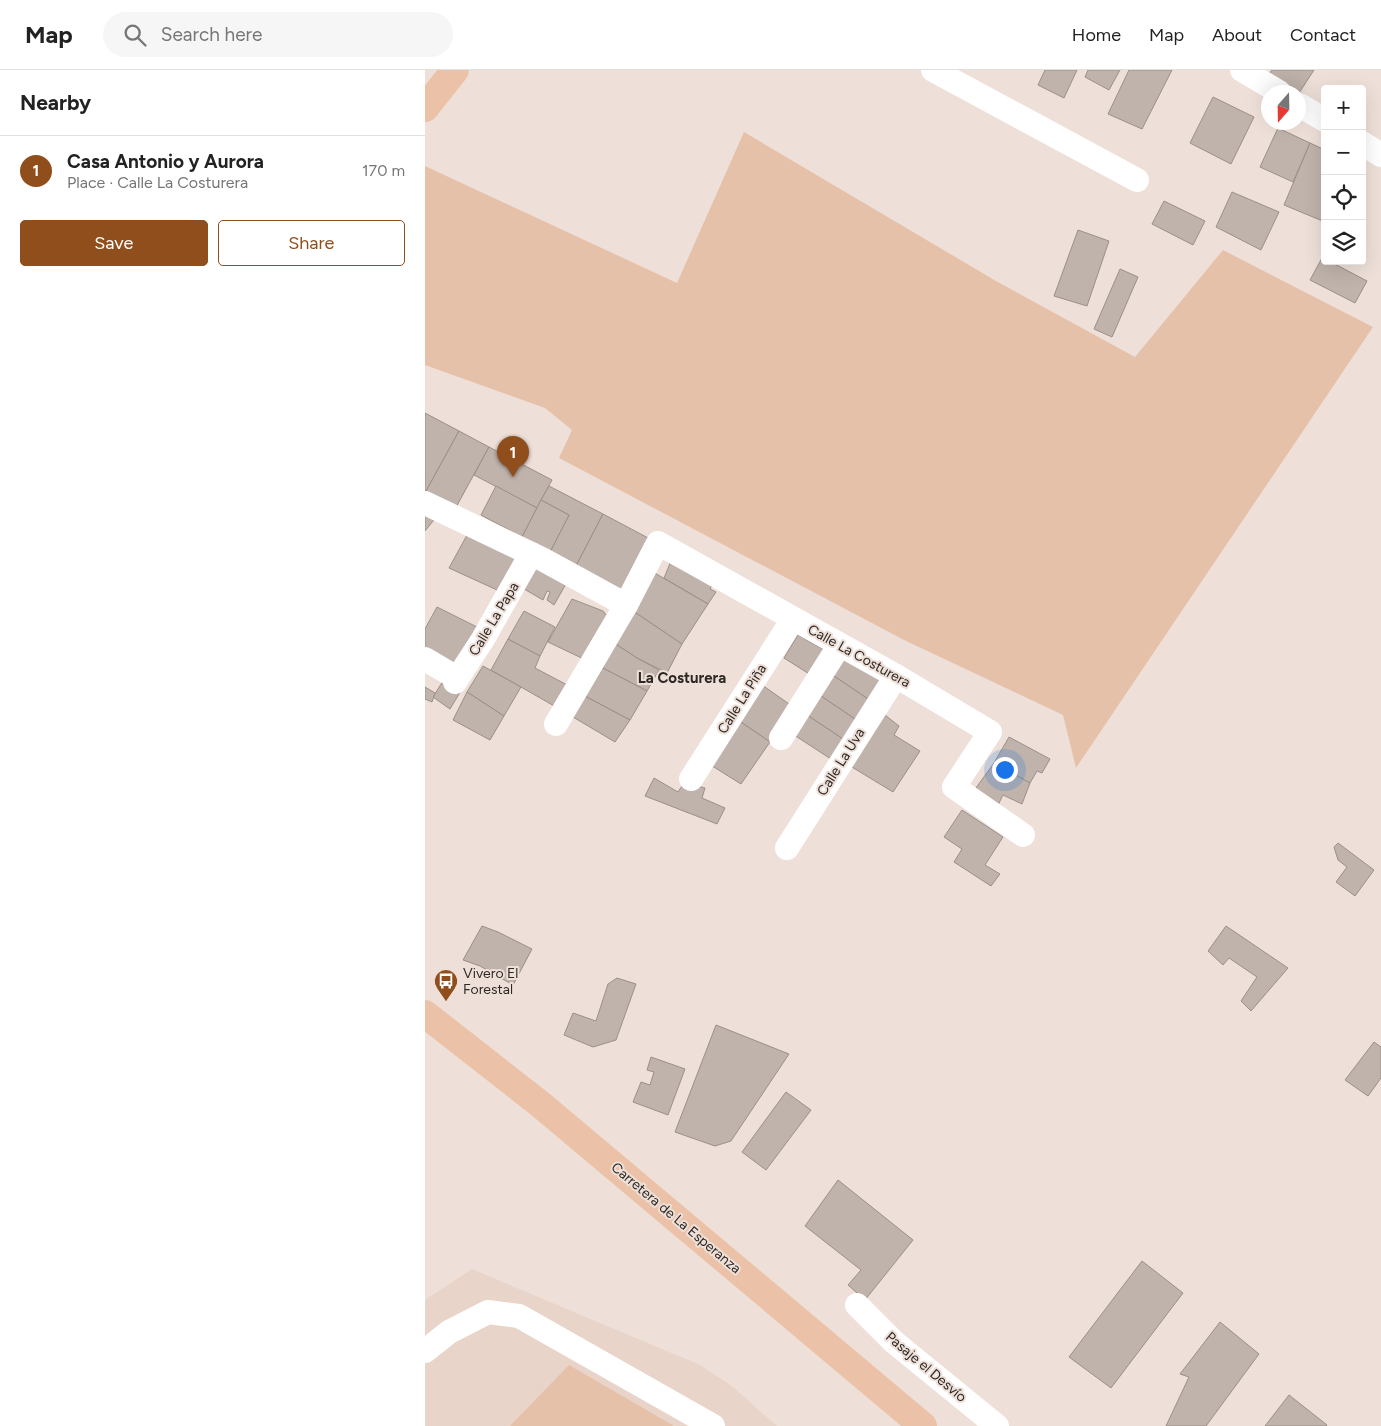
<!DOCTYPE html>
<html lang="en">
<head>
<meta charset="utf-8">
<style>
	:root { --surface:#fff; --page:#f6f6f6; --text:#222; --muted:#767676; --line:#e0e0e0; --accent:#904e1c }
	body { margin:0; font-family:Figtree,sans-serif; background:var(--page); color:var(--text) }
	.controls { position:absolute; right:15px; top:15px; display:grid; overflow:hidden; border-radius:5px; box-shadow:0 5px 20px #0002 }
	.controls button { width:45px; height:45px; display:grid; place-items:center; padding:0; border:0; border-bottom:1px solid var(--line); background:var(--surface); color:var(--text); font:25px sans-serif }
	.compass { position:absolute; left:836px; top:15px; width:45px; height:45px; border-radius:50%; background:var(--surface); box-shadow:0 5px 20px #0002; rotate:200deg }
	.you { position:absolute; left:579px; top:699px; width:18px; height:18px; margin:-12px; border:4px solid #fff; border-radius:50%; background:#1a73e8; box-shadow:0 0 0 8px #1a73e833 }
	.badge { display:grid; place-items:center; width:32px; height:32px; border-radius:50%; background:var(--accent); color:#fff; font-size:16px; font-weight:700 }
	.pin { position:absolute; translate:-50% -41px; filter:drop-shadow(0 1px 2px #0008) }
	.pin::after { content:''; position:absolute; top:26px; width:18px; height:15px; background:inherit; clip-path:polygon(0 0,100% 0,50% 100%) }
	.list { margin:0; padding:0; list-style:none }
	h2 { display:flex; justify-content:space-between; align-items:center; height:65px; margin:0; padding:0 20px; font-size:21px }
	h2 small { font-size:16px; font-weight:400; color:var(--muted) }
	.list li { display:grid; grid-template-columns:32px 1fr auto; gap:15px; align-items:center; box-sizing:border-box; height:70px; padding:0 20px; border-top:1px solid var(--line) }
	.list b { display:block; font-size:19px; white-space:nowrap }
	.list p { margin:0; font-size:16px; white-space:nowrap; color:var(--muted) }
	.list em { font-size:16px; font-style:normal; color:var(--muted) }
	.actions { display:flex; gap:10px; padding:15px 20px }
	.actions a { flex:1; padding:11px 0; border:1px solid var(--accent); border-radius:5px; text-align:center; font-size:18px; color:var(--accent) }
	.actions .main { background:var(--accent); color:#fff }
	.icon { flex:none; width:28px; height:28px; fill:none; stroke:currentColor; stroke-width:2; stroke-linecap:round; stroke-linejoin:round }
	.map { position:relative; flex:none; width:956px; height:1356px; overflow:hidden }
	header { display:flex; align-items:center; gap:30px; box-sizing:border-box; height:70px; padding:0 25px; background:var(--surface); border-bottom:1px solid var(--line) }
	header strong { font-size:24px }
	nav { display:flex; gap:28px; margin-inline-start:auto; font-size:18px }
	.search { width:350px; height:45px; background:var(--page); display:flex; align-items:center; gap:12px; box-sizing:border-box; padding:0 18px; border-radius:28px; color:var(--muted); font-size:19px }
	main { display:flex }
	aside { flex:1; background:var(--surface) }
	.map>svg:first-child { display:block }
	.built { fill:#e8d4c8 }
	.green { fill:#e6c1aa }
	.building { fill:#c0b3ab; stroke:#9b8f88 }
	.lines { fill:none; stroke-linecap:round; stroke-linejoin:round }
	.minor { stroke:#fff; stroke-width:24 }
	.major { stroke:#ebc2a7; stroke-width:28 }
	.labels { text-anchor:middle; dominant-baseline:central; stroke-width:4; stroke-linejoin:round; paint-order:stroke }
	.street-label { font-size:14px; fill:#2d2825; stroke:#eee0d8 }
	.poi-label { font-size:14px; fill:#2d2825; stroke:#eee0d8; text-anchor:start }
	.neighbourhood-label { font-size:15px; font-weight:bold; fill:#2d2825; stroke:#eee0d8 }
</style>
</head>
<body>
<header>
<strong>Map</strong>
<div class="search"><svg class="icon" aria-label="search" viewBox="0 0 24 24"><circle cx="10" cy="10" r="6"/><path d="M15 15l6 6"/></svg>Search here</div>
<nav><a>Home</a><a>Map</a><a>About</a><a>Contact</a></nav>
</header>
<main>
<aside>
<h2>Nearby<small></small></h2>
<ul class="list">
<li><span class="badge">1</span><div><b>Casa Antonio y Aurora</b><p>Place · Calle La Costurera</p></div><em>170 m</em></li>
</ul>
<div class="actions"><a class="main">Save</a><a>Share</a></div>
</aside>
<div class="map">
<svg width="956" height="1356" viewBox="0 0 956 1356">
	<rect width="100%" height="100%" fill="#eee0d8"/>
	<!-- built -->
	<path class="built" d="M47 1199 275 1295 307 1316 352 1356H0V1230Z"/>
	<!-- green -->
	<g class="green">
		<path d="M319 62 571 211 710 287 798 180 948 257 651 698 638 645 479 570 134 388 147 360 120 338 0 295V96L252 213Z"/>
		<path d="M144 1295 249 1356H85Z"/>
	</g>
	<!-- building -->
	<g class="building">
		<path d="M620 0H652L639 28 613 15Z"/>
		<path d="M663 0H695L684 20 660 7Z"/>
		<path d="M704 0H747L717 59 683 44Z"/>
		<path d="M847 0H889L874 23 844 4Z"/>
		<path d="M788 27 829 47 806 94 765 73Z"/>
		<path d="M853 58 885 73 868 112 835 97Z"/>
		<path d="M885 73 900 80V152L859 135Z"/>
		<path d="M807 122 854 142 836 180 791 157Z"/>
		<path d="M739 131 780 151 768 175 727 154Z"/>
		<path d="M653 160 684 171 662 236 629 226Z"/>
		<path d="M897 188 900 189V191H904L942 211 930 233 885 210Z"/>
		<path d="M695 199 713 207 687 267 669 259Z"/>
		<path d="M0 343 34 361 0 423Z"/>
		<path d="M34 361 64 377 30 439 0 423Z"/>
		<path d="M64 377 127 410 112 438 49 405Z"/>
		<path d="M71 416 112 438 97 467 56 445Z"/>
		<path d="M124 416 178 444 151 496 125 482 144 445 116 430Z"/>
		<path d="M116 430 144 445 125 482 97 467Z"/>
		<path d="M0 439 12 446 0 461Z"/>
		<path d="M178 444 227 470 199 522 151 496Z"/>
		<path d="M47 456 106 484 83 525 24 498Z"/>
		<path d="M117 489 146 505 129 535 122 530 125 522 122 521 118 530 94 516Z"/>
		<path d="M246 491 292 506 285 519 291 522 283 534 239 508Z"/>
		<path d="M228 502 283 534 257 574 205 539Z"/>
		<path d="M147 529 178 541 187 552 165 592 123 572Z"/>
		<path d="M12 537 58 560 32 600 0 582V559Z"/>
		<path d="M205 539 257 574 242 603 212 588 186 571Z"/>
		<path d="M99 541 130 557 115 586 83 569Z"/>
		<path d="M373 565 403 582 389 607 359 588Z"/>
		<path d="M83 569 115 586 110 598 148 618 138 641 66 600Z"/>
		<path d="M186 571 212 588 234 600 222 621 174 596Z"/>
		<path d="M416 583 462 606 446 631 406 604Z"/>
		<path d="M58 596 96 617 79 646 42 622Z"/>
		<path d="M174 596 222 621 205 650 156 624Z"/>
		<path d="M406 604 446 631 433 651 393 624Z"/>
		<path d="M18 611 37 619 25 639 8 627Z"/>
		<path d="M337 615 367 636 345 672 313 650Z"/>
		<path d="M0 617 10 623 7 632 0 629Z"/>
		<path d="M42 622 79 646 65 670 28 650Z"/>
		<path d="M156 624 205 650 190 672 143 644Z"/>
		<path d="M393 624 433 651 421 671 379 643Z"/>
		<path d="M451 638 474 656 469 665 495 681 468 722 417 691Z"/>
		<path d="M379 643 421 671 409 691 366 663Z"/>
		<path d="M313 650 345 672 316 714 284 694Z"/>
		<path d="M584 667 625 689 617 703 612 701 605 713 569 693Z"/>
		<path d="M569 693 605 713 597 734 578 725 573 735 548 722Z"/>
		<path d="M229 708 253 722 259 713 280 718 277 728 300 738 292 754 220 726Z"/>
		<path d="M537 740 578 767 560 795 575 804 566 816 529 792 537 779 519 767Z"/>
		<path d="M913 773 949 800 930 826 911 812 922 797 913 790 909 777Z"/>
		<path d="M57 856 73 862 107 879 88 915 55 896 38 890Z"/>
		<path d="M801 856 863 898 826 941 816 931 832 907 804 888 798 895 783 881Z"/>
		<path d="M192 908 211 914 191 970 168 977 139 965 148 943 171 951 183 914Z"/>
		<path d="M291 955 364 984 306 1071 290 1076 250 1062Z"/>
		<path d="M949 972 956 977V1008L943 1026 920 1010Z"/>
		<path d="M226 987 260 999 243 1045 208 1032 216 1012 225 1015 229 1002 222 1000Z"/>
		<path d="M361 1022 386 1040 341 1100 317 1082Z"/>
		<path d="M413 1110 488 1170 440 1230 423 1215 436 1200 380 1156Z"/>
		<path d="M717 1191 758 1223 686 1318 644 1287Z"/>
		<path d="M795 1252 834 1284 781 1356H741L764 1307 755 1304Z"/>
		<path d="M864 1325 902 1355 901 1356H840Z"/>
	</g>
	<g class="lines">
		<!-- minor -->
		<g class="minor">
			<path d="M508 0 712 110"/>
			<path d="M817 0 854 22"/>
			<path d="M874 35 900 50"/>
			<path d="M937 73 956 85"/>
			<path d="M0 433 117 489 201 535"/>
			<path d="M0 589 22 602"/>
			<path d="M30 612 58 569 106 484"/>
			<path d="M131 654 201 535 233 473 471 606 565 662 529 717 598 765"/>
			<path d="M356 668 414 576"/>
			<path d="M266 709 368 549"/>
			<path d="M362 778 471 606"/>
			<path d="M432 1235 469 1272 572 1356"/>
			<path d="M0 1281 24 1262 63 1242 94 1246 288 1356"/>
		</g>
		<!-- major -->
		<g class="major">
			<path d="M0 38 30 0"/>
			<path d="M0 944 115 1034 498 1356"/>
		</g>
	</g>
	<!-- icons -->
	<defs>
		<g id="bus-pin" transform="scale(1.25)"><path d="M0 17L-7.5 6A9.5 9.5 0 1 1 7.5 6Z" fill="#904e1c" stroke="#eee0d8"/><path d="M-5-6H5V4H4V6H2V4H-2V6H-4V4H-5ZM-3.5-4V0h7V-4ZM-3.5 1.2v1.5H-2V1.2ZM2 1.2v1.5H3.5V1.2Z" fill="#fff"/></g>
	</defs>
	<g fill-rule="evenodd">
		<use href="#bus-pin" x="21" y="911"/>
	</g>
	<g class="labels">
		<!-- street labels -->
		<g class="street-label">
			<text transform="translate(69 549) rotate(-59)">Calle La Papa</text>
			<text transform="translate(434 586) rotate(29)">Calle La Costurera</text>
			<text transform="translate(317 629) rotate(-58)">Calle La Piña</text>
			<text transform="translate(416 692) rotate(-58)">Calle La Uva</text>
			<text transform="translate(251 1148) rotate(40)">Carretera de La Esperanza</text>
			<text transform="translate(501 1297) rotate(40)">Pasaje el Desvío</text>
		</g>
		<!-- poi labels -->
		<g class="poi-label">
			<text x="38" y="903">Vivero El<tspan x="38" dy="16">Forestal</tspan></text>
		</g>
		<!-- neighbourhood labels -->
		<g class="neighbourhood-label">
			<text x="257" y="608">La Costurera</text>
		</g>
	</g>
</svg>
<div class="controls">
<button>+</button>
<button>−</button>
<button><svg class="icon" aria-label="locate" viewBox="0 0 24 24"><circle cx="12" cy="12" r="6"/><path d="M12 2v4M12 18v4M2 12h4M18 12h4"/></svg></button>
<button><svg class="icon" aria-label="layers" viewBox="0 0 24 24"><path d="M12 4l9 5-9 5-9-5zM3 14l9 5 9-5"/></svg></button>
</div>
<svg class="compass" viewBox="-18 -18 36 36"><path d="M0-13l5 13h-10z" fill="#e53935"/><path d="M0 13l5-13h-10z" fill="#767676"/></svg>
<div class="you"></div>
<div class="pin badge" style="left:88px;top:407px">1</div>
</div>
</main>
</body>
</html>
